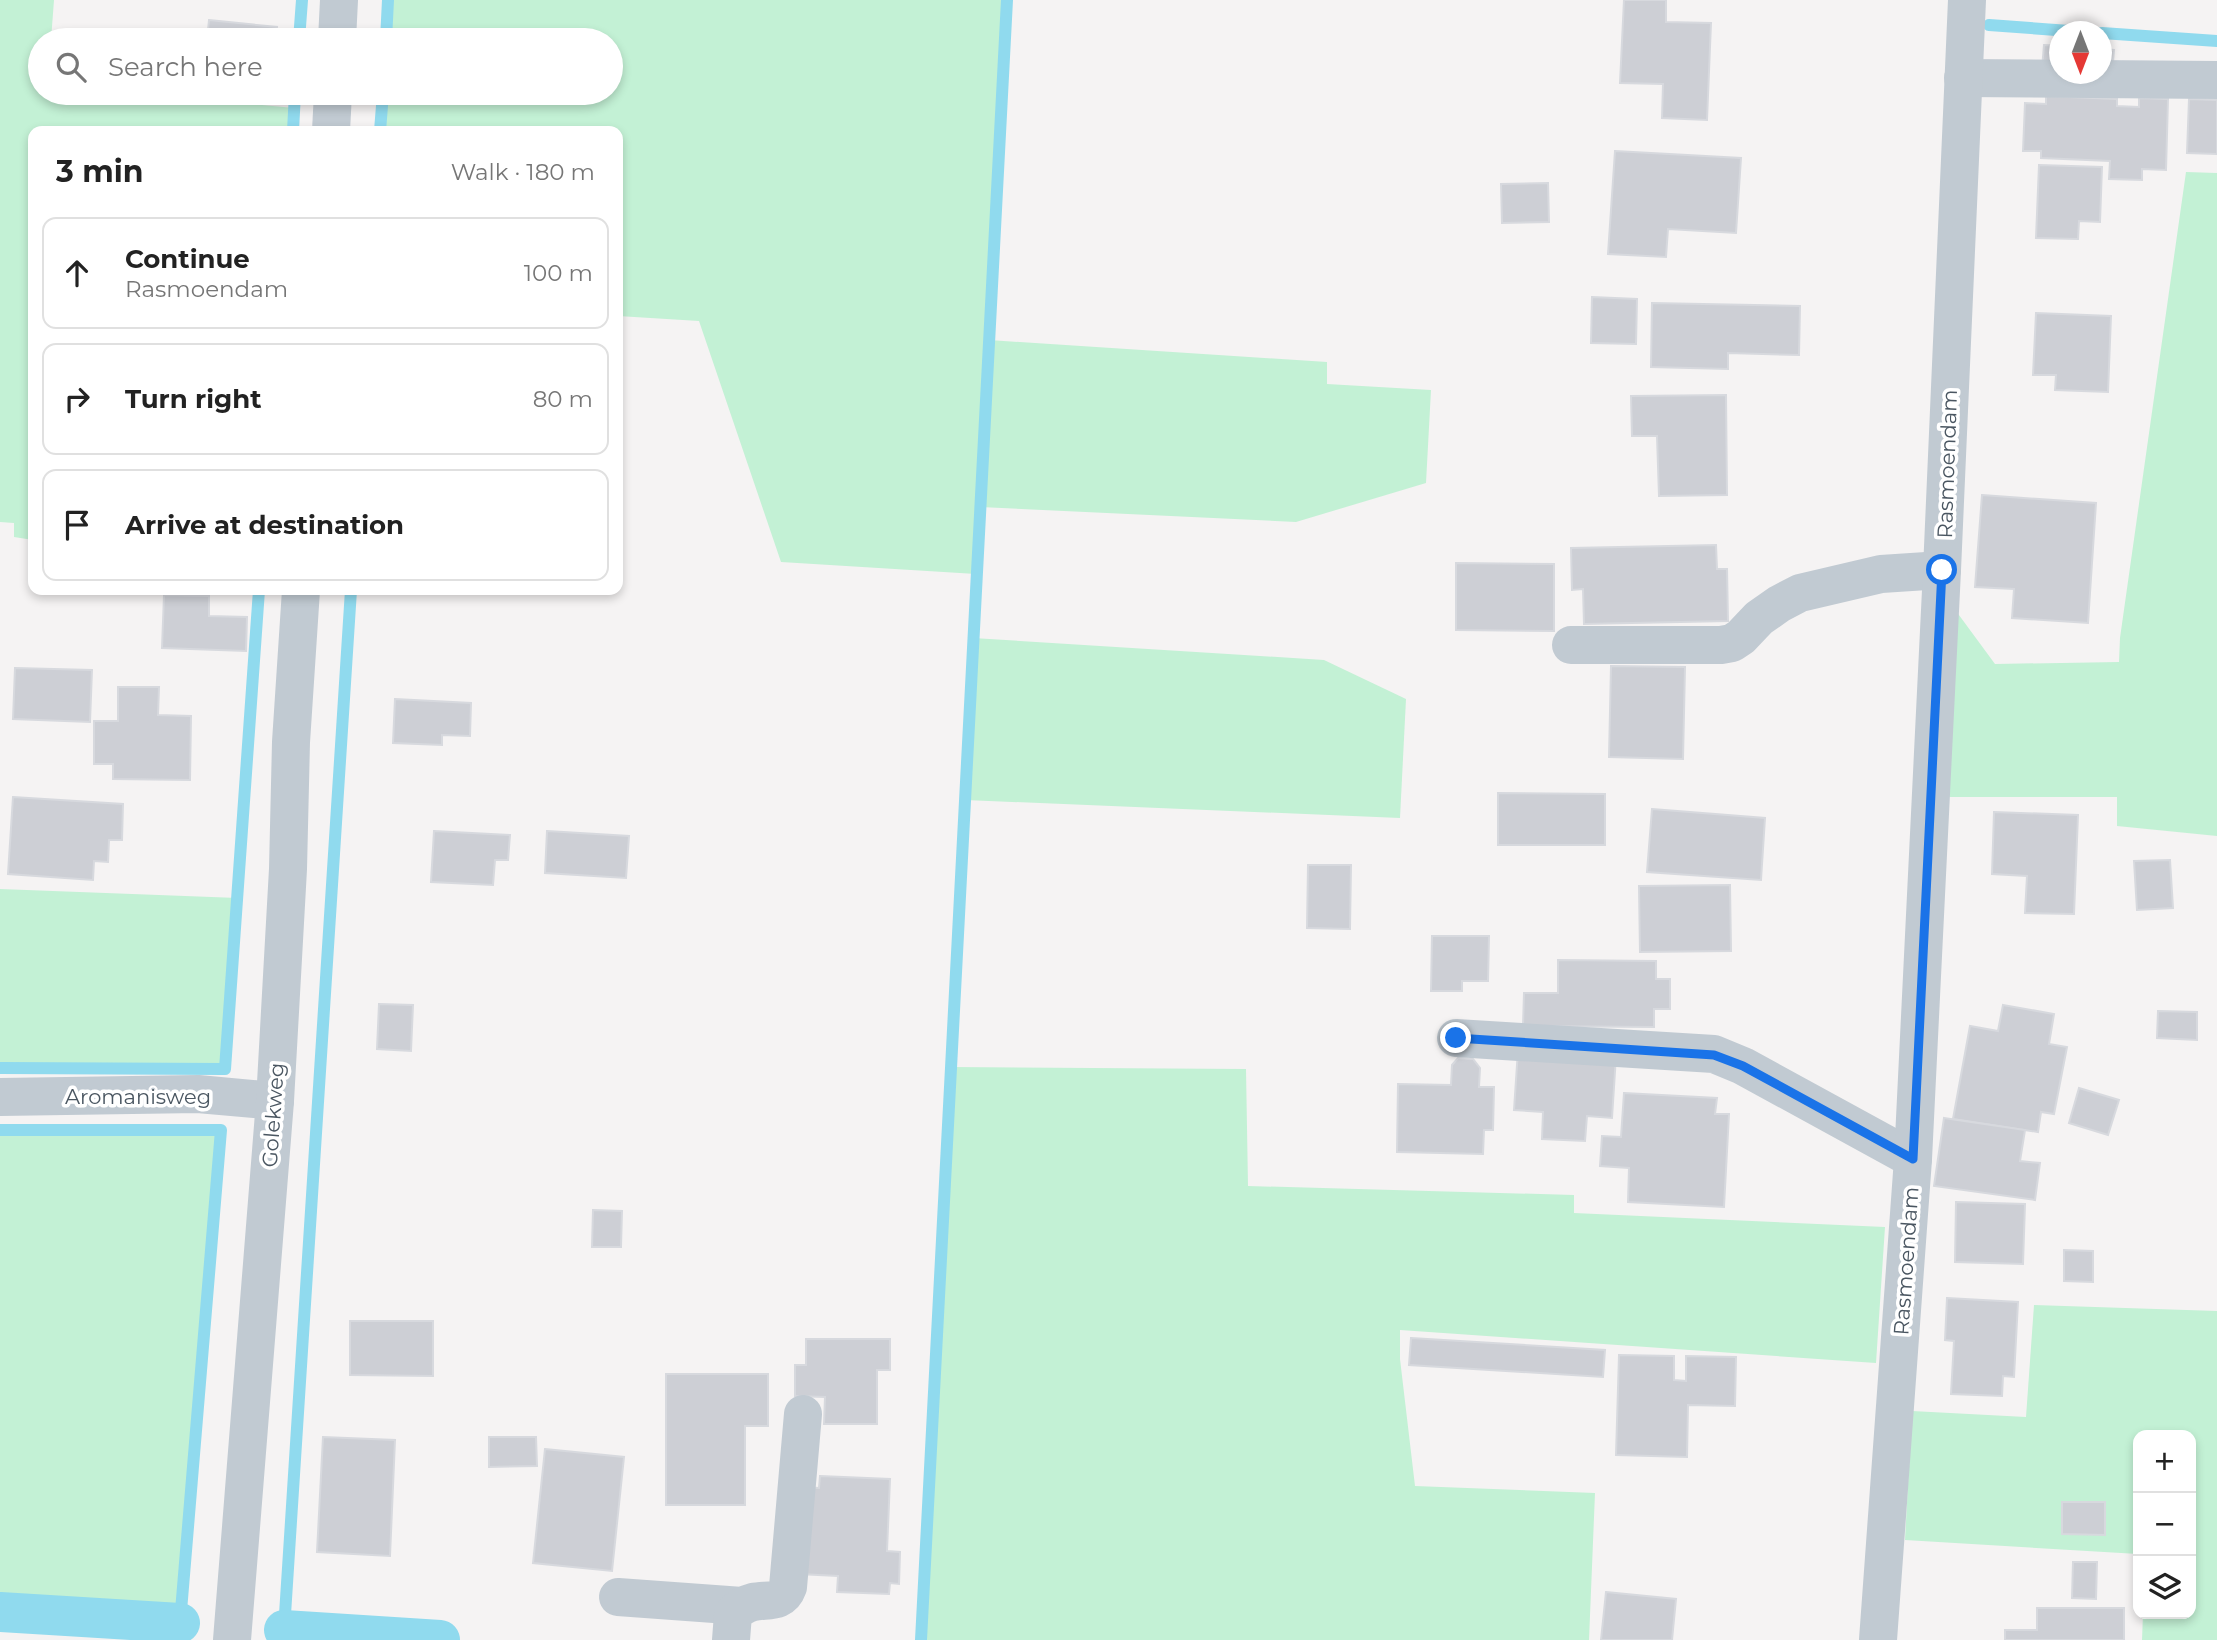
<!DOCTYPE html>
<html lang="en">
<head>
<meta charset="utf-8">
<style>
	:root { --surface:#fff; --page:#f2f2f2; --text:#222; --muted:#767676; --line:#e0e0e0 }
	body { margin:0; font-family:Montserrat,sans-serif; background:var(--page); color:var(--text) }
	.controls { position:absolute; right:21px; bottom:21px; display:grid; overflow:hidden; border-radius:14px; box-shadow:0 4px 10px #0003 }
	.controls button { width:63px; height:63px; display:grid; place-items:center; padding:0; border:0; border-bottom:2px solid var(--line); background:var(--surface); color:var(--text); font:35px sans-serif }
	.compass { position:absolute; left:2049px; top:21px; width:63px; height:63px; border-radius:50%; background:var(--surface); box-shadow:0 4px 10px #0003; rotate:180deg }
	.stop { position:absolute; width:21px; height:21px; margin:-16px; border:5px solid #1a73e8; border-radius:50%; background:#fff }
	.stop.end { background:#1a73e8; border-color:#fff; box-shadow:0 2px 7px #0008 }
	.list { margin:0; padding:0; list-style:none }
	h2 { display:flex; justify-content:space-between; align-items:center; height:91px; margin:0; padding:0 28px; font-size:30px }
	h2 small { font-size:23px; font-weight:400; color:var(--muted) }
	.list li { display:grid; grid-template-columns:46px 1fr auto; gap:21px; align-items:center; box-sizing:border-box; height:112px; margin:0 14px 14px; padding:0 14px; border:2px solid var(--line); border-radius:14px }
	.list b { display:block; font-size:26px; white-space:nowrap }
	.list p { margin:0; font-size:23px; white-space:nowrap; color:var(--muted) }
	.list em { font-size:23px; font-style:normal; color:var(--muted) }
	.icon { flex:none; width:38px; height:38px; fill:none; stroke:currentColor; stroke-width:2; stroke-linecap:round; stroke-linejoin:round }
	.map { position:relative; flex:none; width:2217px; height:1640px; overflow:hidden }
	.search { position:absolute; background:var(--surface); box-shadow:0 4px 10px #0003; left:28px; top:28px; width:595px; height:77px; display:flex; align-items:center; gap:18px; box-sizing:border-box; padding:0 24px; border-radius:38px; color:var(--muted); font-size:26px }
	.panel { position:absolute; background:var(--surface); box-shadow:0 4px 10px #0003; left:28px; top:126px; width:595px; height:469px; border-radius:14px }
	.map>svg:first-child { display:block }
	.green { fill:#c3f1d5 }
	.lines { fill:none; stroke-linecap:round; stroke-linejoin:round }
	.stream { stroke:#90daee; stroke-width:12 }
	.canal { stroke:#90daee; stroke-width:40 }
	.building { fill:#cdcfd5; stroke:#d7d9de; stroke-width:2 }
	.minor { stroke:#c1cad2; stroke-width:38 }
	.route { stroke:#1a73e8; stroke-width:9 }
	.labels { text-anchor:middle; dominant-baseline:central; stroke-width:7; stroke-linejoin:round; paint-order:stroke }
	.street-label { font-size:21px; fill:#4a5661; stroke:#fff }
</style>
</head>
<body>
<div class="map">
<svg width="2217" height="1640" viewBox="0 0 2217 1640">
	<rect width="100%" height="100%" fill="#f5f3f3"/>
	<!-- green -->
	<g class="green">
		<path d="M0 0H54L51 40H40V93H130L294 108 293 131H33V540L14 537V523L0 522Z"/>
		<path d="M388 0H1007L989 340 1327 362V384L1431 390 1426 483 1296 522 980 507 976 574 781 562 699 321 618 316V131H380L383 93H611V40H386Z"/>
		<path d="M2186 172 2217 173V836L2117 826V797H1944L1956 611 1995 664 2119 662 2120 638Z"/>
		<path d="M973 638 1324 660 1406 699 1400 818 965 800Z"/>
		<path d="M0 889 238 898 225 1069 0 1068Z"/>
		<path d="M951 1067 1246 1069 1248 1186 1574 1195V1213L1885 1227 1876 1363 1400 1330V1359L1415 1486 1595 1493 1589 1640H921Z"/>
		<path d="M0 1130H221L180 1623 0 1612Z"/>
		<path d="M2034 1305 2217 1311V1640H2142L2143 1614H2191V1435H2138V1554L1905 1540 1912 1411 2026 1417Z"/>
	</g>
	<g class="lines">
		<!-- stream -->
		<g class="stream">
			<path d="M1989 25 2083 32"/>
			<path d="M2102 33 2217 41"/>
			<path d="M299 40 302 0"/>
			<path d="M386 40 388 0"/>
			<path d="M293 131 295 93"/>
			<path d="M380 131 383 93"/>
			<path d="M0 1068 225 1069 259 590"/>
			<path d="M0 1130H221L180 1623"/>
			<path d="M284 1630 351 590"/>
			<path d="M921 1640 1007 0"/>
		</g>
		<!-- canal -->
		<g class="canal">
			<path d="M0 1612 180 1623"/>
			<path d="M284 1630 440 1640"/>
		</g>
	</g>
	<!-- building -->
	<g class="building">
		<path d="M1624 0H1666V22L1711 23 1707 120 1662 118 1663 84 1620 83Z"/>
		<path d="M209 20 277 27 276 40H207Z"/>
		<path d="M2044 45 2060 46V70L2042 69Z"/>
		<path d="M2102 49 2114 50 2112 75 2102 74Z"/>
		<path d="M204 93H272L271 99Z"/>
		<path d="M2046 96 2117 99V106L2139 107V98L2168 99 2166 170 2142 169V180L2109 179 2110 161 2041 158V151H2023L2025 103 2046 104Z"/>
		<path d="M2189 99 2217 100V154L2187 153Z"/>
		<path d="M1615 151 1741 158 1736 233 1668 229 1666 257 1608 254Z"/>
		<path d="M2039 165 2102 167 2100 222 2079 221 2078 239 2036 238Z"/>
		<path d="M1548 183 1549 222 1502 223 1501 184Z"/>
		<path d="M1592 297 1637 299 1636 344 1591 343Z"/>
		<path d="M1652 303 1800 306 1799 355 1728 353V369L1651 367Z"/>
		<path d="M2036 313 2111 316 2108 392 2055 390 2056 375H2033Z"/>
		<path d="M1726 395 1727 495 1659 496 1657 436H1632L1631 396Z"/>
		<path d="M1982 495 2096 503 2088 623 2012 618 2014 589 1975 587Z"/>
		<path d="M1716 545 1717 569H1727L1728 621 1584 624 1583 589 1572 590 1571 548Z"/>
		<path d="M1456 563 1554 564V631L1456 630Z"/>
		<path d="M164 595 209 596V616L247 617 246 651 162 648Z"/>
		<path d="M1611 666 1685 667 1683 759 1609 757Z"/>
		<path d="M15 668 92 670 90 722 13 719Z"/>
		<path d="M118 687H159L158 715 191 716 190 780 113 779V764H94V721H118Z"/>
		<path d="M395 699 471 703 470 736 442 735V745L393 743Z"/>
		<path d="M1498 793 1605 794V845H1498Z"/>
		<path d="M13 797 123 804 122 840H109L108 862 94 861 93 880 8 874Z"/>
		<path d="M1652 809 1765 818 1761 880 1647 872Z"/>
		<path d="M1994 812 2078 815 2074 914 2025 913 2027 876 1992 874Z"/>
		<path d="M434 831 510 835 508 860H495L493 885 431 882Z"/>
		<path d="M547 831 629 836 626 878 545 873Z"/>
		<path d="M2170 860 2173 908 2137 910 2134 861Z"/>
		<path d="M1308 865H1351L1350 929 1307 928Z"/>
		<path d="M1730 885 1731 951 1640 952 1639 886Z"/>
		<path d="M1432 936H1489L1488 981H1462V991H1431Z"/>
		<path d="M1558 960 1656 961V979H1670V1009H1654V1027L1523 1026 1524 993H1558Z"/>
		<path d="M379 1004 413 1005 411 1051 377 1049Z"/>
		<path d="M2003 1005 2054 1014 2049 1044 2067 1047 2054 1114 2041 1112 2038 1132 1953 1119 1970 1026 1998 1031Z"/>
		<path d="M2158 1011 2197 1012V1040L2157 1038Z"/>
		<path d="M1518 1050 1616 1056 1612 1118 1587 1116 1585 1141 1542 1139 1543 1112 1514 1110Z"/>
		<path d="M1458 1058 1473 1059 1480 1068 1479 1087H1494L1493 1130H1484L1483 1154 1397 1152 1398 1084 1451 1085 1452 1065Z"/>
		<path d="M2079 1088 2119 1100 2108 1135 2069 1123Z"/>
		<path d="M1624 1093 1717 1098 1715 1114H1729L1724 1207 1628 1202 1629 1168 1600 1166 1602 1136 1621 1137Z"/>
		<path d="M1944 1118 2025 1130 2020 1161 2040 1163 2035 1200 1934 1186Z"/>
		<path d="M1956 1202 2025 1204 2023 1264 1955 1262Z"/>
		<path d="M593 1210 622 1211 621 1247H592Z"/>
		<path d="M2064 1250 2093 1251V1282L2064 1281Z"/>
		<path d="M1947 1298 2018 1302 2014 1377 2003 1376 2002 1396 1951 1394 1954 1341 1945 1340Z"/>
		<path d="M350 1321H433V1376L350 1375Z"/>
		<path d="M1411 1338 1605 1350 1603 1377 1409 1365Z"/>
		<path d="M806 1339H890V1370H877V1424H824L825 1397 795 1396V1365H806Z"/>
		<path d="M1619 1355 1674 1356V1380L1686 1381V1356L1736 1357 1735 1406 1688 1405 1687 1457 1616 1455Z"/>
		<path d="M666 1374H768V1426H745V1505H666Z"/>
		<path d="M323 1437 395 1440 390 1556 317 1552Z"/>
		<path d="M489 1437H536L537 1466 489 1467Z"/>
		<path d="M545 1449 624 1457 612 1571 533 1563Z"/>
		<path d="M820 1476 890 1479 887 1551 900 1552 899 1584 890 1583 889 1594 837 1592 838 1576 799 1574 803 1487 819 1488Z"/>
		<path d="M2062 1502H2105V1535L2062 1534Z"/>
		<path d="M2073 1562H2097L2096 1599 2072 1598Z"/>
		<path d="M1606 1592 1676 1599 1672 1640H1601Z"/>
		<path d="M2037 1608H2124V1640H2005V1630H2037Z"/>
	</g>
	<g class="lines">
		<!-- minor -->
		<g class="minor">
			<path d="M337 40 339 0"/>
			<path d="M1963 78 2217 80"/>
			<path d="M331 131 333 93"/>
			<path d="M1571 645H1721L1732 643 1741 637 1759 618 1779 604 1800 593 1881 574 1942 570"/>
			<path d="M1456 1038 1714 1054 1743 1066 1913 1159"/>
			<path d="M0 1097 198 1094 275 1101"/>
			<path d="M618 1597 742 1606"/>
			<path d="M232 1640 275 1101 288 869 291 742 301 590"/>
			<path d="M731 1640 733 1614C739 1608 745 1604 753 1602 768 1599 782 1604 788 1587L803 1414"/>
			<path d="M1878 1640 1913 1159 1942 570 1967 0"/>
		</g>
	</g>
	<g class="lines">
		<!-- route -->
		<path class="route" d="M1456 1038 1714 1055 1743 1066 1913 1159 1942 570"/>
	</g>
	<g class="labels">
		<!-- street labels -->
		<g class="street-label">
			<text transform="translate(1947 464) rotate(-88)">Rasmoendam</text>
			<text x="138" y="1096">Aromanisweg</text>
			<text transform="translate(273 1115) rotate(-86)">Golekweg</text>
			<text transform="translate(1906 1261) rotate(-86)">Rasmoendam</text>
		</g>
	</g>
</svg>
<div class="controls">
<button>+</button>
<button>−</button>
<button><svg class="icon" aria-label="layers" viewBox="0 0 24 24"><path d="M12 4l9 5-9 5-9-5zM3 14l9 5 9-5"/></svg></button>
</div>
<svg class="compass" viewBox="-18 -18 36 36"><path d="M0-13l5 13h-10z" fill="#e53935"/><path d="M0 13l5-13h-10z" fill="#767676"/></svg>
<div class="stop" style="left:1942px;top:570px"></div>
<div class="stop end" style="left:1456px;top:1038px"></div>
<div class="search"><svg class="icon" aria-label="search" viewBox="0 0 24 24"><circle cx="10" cy="10" r="6"/><path d="M15 15l6 6"/></svg>Search here</div>
<section class="panel">
<h2>3 min<small>Walk · 180 m</small></h2>
<ul class="list">
<li><svg class="icon" aria-label="ahead" viewBox="0 0 24 24"><path d="M12 20V5M6 11l6-6 6 6"/></svg><div><b>Continue</b><p>Rasmoendam</p></div><em>100 m</em></li>
<li><svg class="icon" aria-label="right" viewBox="0 0 24 24"><path d="M7 20v-9h11M14 6l5 5-5 5"/></svg><div><b>Turn right</b></div><em>80 m</em></li>
<li><svg class="icon" aria-label="arrive" viewBox="0 0 24 24"><path d="M6 21V4h12l-3 4 3 4H6"/></svg><div><b>Arrive at destination</b></div></li>
</ul>
</section>
</div>
</body>
</html>
